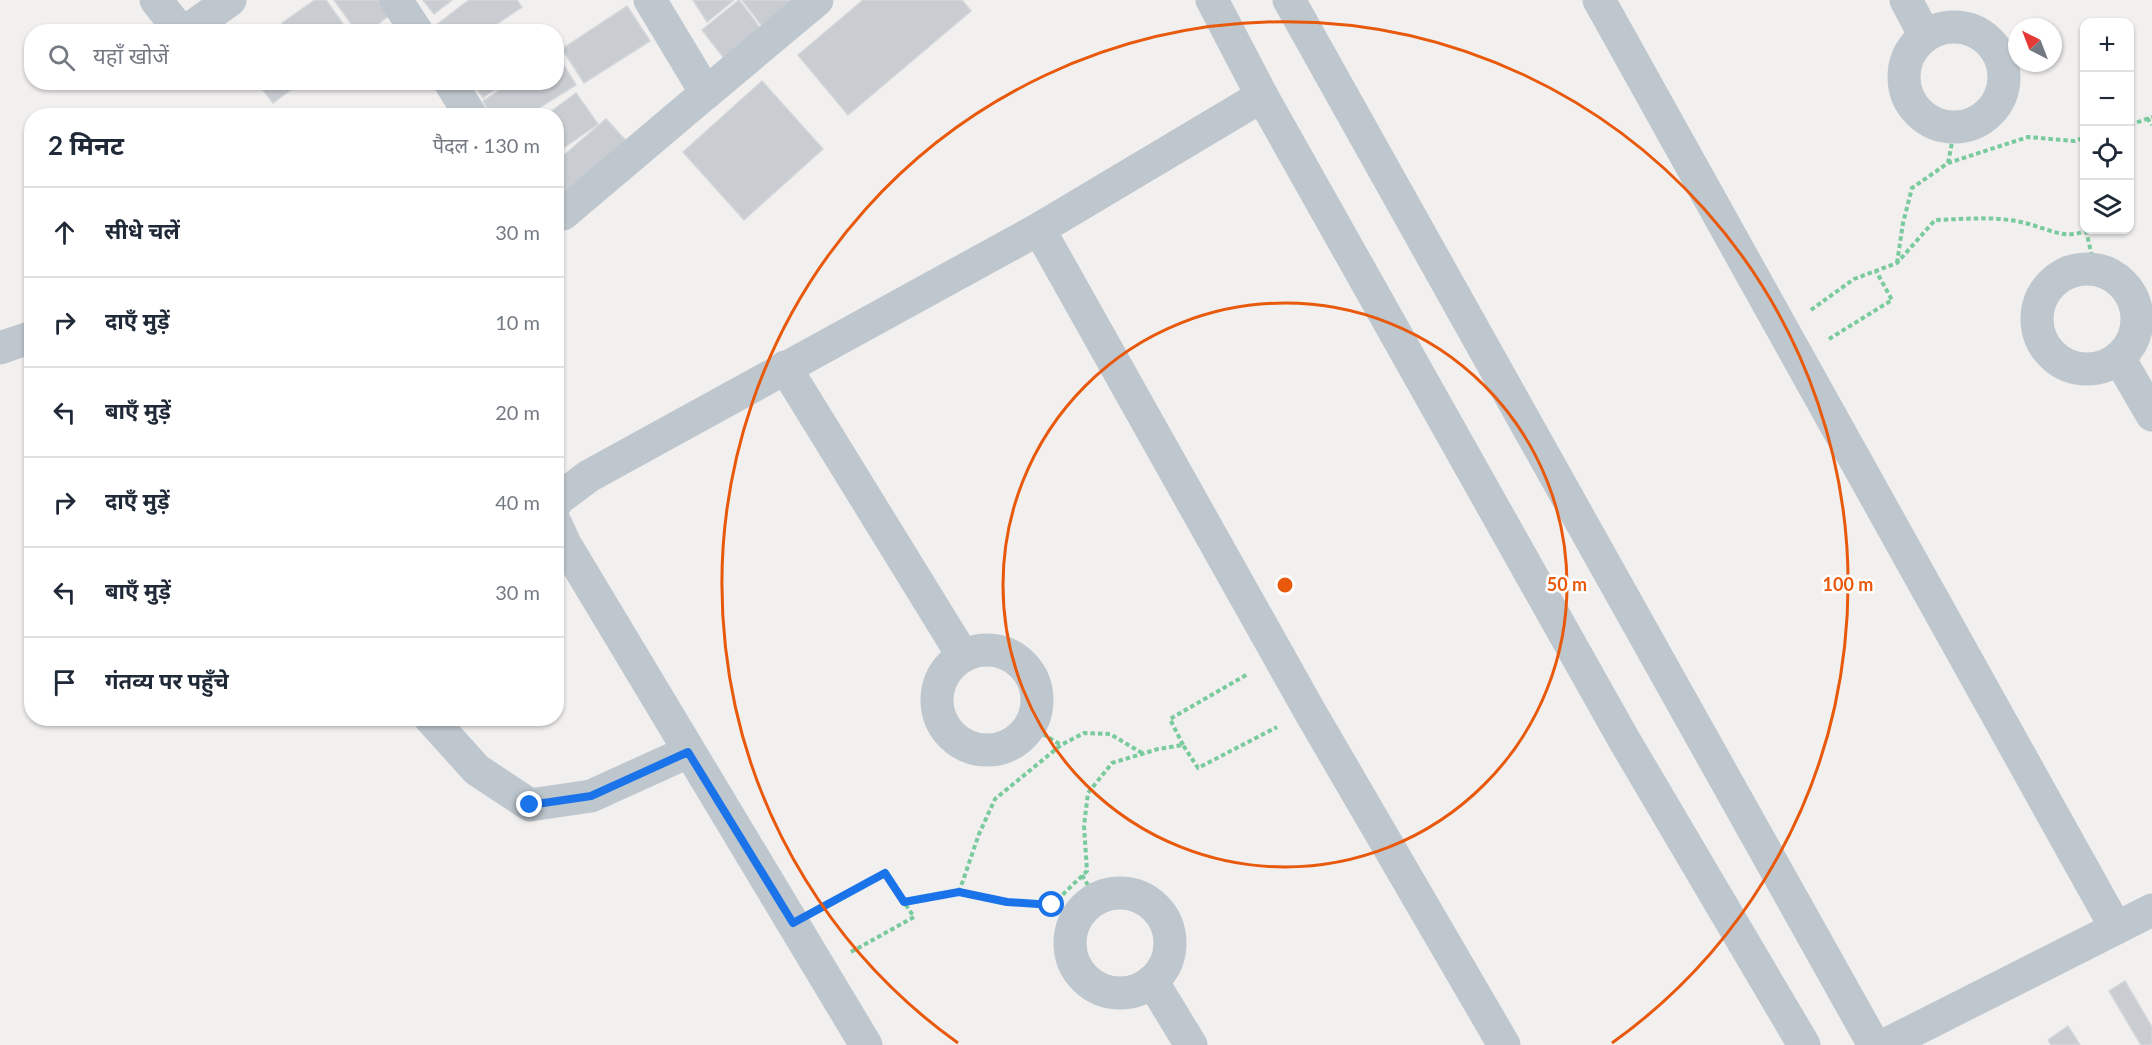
<!DOCTYPE html>
<html lang="hi">
<head>
<meta charset="utf-8">
<style>
	:root { --surface:#fff; --page:#f2f2f3; --text:#1f2937; --muted:#747a83; --line:#e0e1e3 }
	body { margin:0; font-family:Lato,"Noto Sans Devanagari",sans-serif; background:var(--page); color:var(--text) }
	.controls { position:absolute; right:18px; top:18px; display:grid; overflow:hidden; border-radius:12px; box-shadow:0 2px 4px #0004 }
	.controls button { width:54px; height:54px; display:grid; place-items:center; padding:0; border:0; border-bottom:2px solid var(--line); background:var(--surface); color:var(--text); font:30px sans-serif }
	.compass { position:absolute; left:2008px; top:18px; width:54px; height:54px; border-radius:50%; background:var(--surface); box-shadow:0 2px 4px #0004; rotate:318deg }
	.stop { position:absolute; width:18px; height:18px; margin:-14px; border:4px solid #1a73e8; border-radius:50%; background:#fff }
	.stop.end { background:#1a73e8; border-color:#fff; box-shadow:0 2px 6px #0008 }
	.list { margin:0; padding:0; list-style:none }
	h2 { display:flex; justify-content:space-between; align-items:center; height:78px; margin:0; padding:0 24px; font-size:26px }
	h2 small { font-size:20px; font-weight:400; color:var(--muted) }
	.list li { display:grid; grid-template-columns:39px 1fr auto; gap:18px; align-items:center; box-sizing:border-box; height:90px; padding:0 24px; border-top:2px solid var(--line) }
	.list b { display:block; font-size:22px; white-space:nowrap }
	.list em { font-size:20px; font-style:normal; color:var(--muted) }
	.icon { flex:none; width:33px; height:33px; fill:none; stroke:currentColor; stroke-width:2; stroke-linecap:round; stroke-linejoin:round }
	.map { position:relative; flex:none; width:2152px; height:1045px; overflow:hidden }
	.search { position:absolute; background:var(--surface); box-shadow:0 2px 4px #0004; left:24px; top:24px; width:540px; height:66px; display:flex; align-items:center; gap:15px; box-sizing:border-box; padding:0 21px; border-radius:24px; color:var(--muted); font-size:22px }
	.panel { position:absolute; background:var(--surface); box-shadow:0 2px 4px #0004; left:24px; top:108px; width:540px; height:618px; border-radius:24px }
	.map>svg:first-child { display:block }
	.building { fill:#c9cdd2; stroke:#d3d6da; stroke-width:1.5 }
	.lines { fill:none; stroke-linecap:round; stroke-linejoin:round }
	.path { stroke:#79ca9d; stroke-width:4; stroke-dasharray:4.5 3; stroke-linecap:butt }
	.minor { stroke:#bec7ce; stroke-width:33 }
	.route { stroke:#1a73e8; stroke-width:8 }
	.ring { fill:none; stroke:#e8590c; stroke-width:3 }
	.centre { fill:#e8590c; stroke:#fff; stroke-width:3 }
	.ring-label { font-size:18px; text-anchor:middle; font-weight:bold; fill:#e8590c; stroke:#fff; stroke-width:5; stroke-linejoin:round; paint-order:stroke }
</style>
</head>
<body>
<div class="map">
<svg width="2152" height="1045" viewBox="0 0 2152 1045">
	<rect width="100%" height="100%" fill="#f2efef"/>
	<!-- building -->
	<g class="building">
		<path d="M315 0H326L349 32H288L282 23Z"/>
		<path d="M334 0H383L392 13 368 32H357Z"/>
		<path d="M423 0H452L434 14Z"/>
		<path d="M469 0H517L522 7 485 32H427Z"/>
		<path d="M693 0H734L707 22Z"/>
		<path d="M739 0 764 33 727 62 702 30Z"/>
		<path d="M742 0H805L766 31Z"/>
		<path d="M863 0H962L971 11 848 115 798 55Z"/>
		<path d="M627 6 650 41 584 83 562 49Z"/>
		<path d="M275 25 279 32H266Z"/>
		<path d="M557 54 576 85 526 116H492L483 101 512 82H556Z"/>
		<path d="M762 81 823 149 744 220 683 152Z"/>
		<path d="M257 82H301L273 103Z"/>
		<path d="M472 82H504L483 98Z"/>
		<path d="M576 93 598 124 556 153V116H545Z"/>
		<path d="M446 109 451 116H438Z"/>
		<path d="M606 119 630 145 556 205V162Z"/>
		<path d="M2125 981 2152 1027V1045H2141L2109 991Z"/>
		<path d="M2068 1026 2080 1045H2051L2048 1040Z"/>
	</g>
	<g class="lines">
		<!-- path -->
		<g class="path">
			<path d="M2147 118 2152 125"/>
			<path d="M2130 125 2152 117"/>
			<path d="M1948 163 1955 127"/>
			<path d="M2130 163 2131 166 2130 179"/>
			<path d="M2086 230 2095 270"/>
			<path d="M1897 263 1903 223 1912 188 1948 163 2028 137 2074 141 2084 138"/>
			<path d="M1811 310 1854 279 1897 263 1935 220C1968 219 2000 215 2032 225 2050 230 2068 240 2086 230"/>
			<path d="M1829 339 1892 300 1876 271"/>
			<path d="M1030 726 1061 745"/>
			<path d="M1183 745 1170 719 1248 674"/>
			<path d="M1082 875 1096 899"/>
			<path d="M959 892 979 834 995 799 1061 745 1084 733 1110 734 1142 753"/>
			<path d="M823 907 885 873 904 902"/>
			<path d="M851 952 914 917 904 902 959 892 1007 902 1052 905 1087 871 1084 826 1088 793 1112 763 1158 749 1183 745 1198 768 1277 727"/>
		</g>
		<!-- minor -->
		<g class="minor">
			<path d="M156 0 177 27 188 30 230 0"/>
			<path d="M396 0 417 32"/>
			<path d="M1212 0 1262 96 1623 738 1804 1045"/>
			<path d="M1289 0 1874 1045"/>
			<path d="M1599 0 2116 928"/>
			<path d="M1906 0 1925 36"/>
			<circle cx="1954" cy="77" r="50"/>
			<path d="M450 82 471 116"/>
			<path d="M706 93 817 0"/>
			<path d="M556 214H563L706 93 650 0"/>
			<path d="M1039 229 1309 710 1504 1045"/>
			<circle cx="2087" cy="319" r="50"/>
			<path d="M0 348 32 337"/>
			<path d="M2119 358 2152 415"/>
			<path d="M785 367 963 656"/>
			<path d="M556 503 557 500 589 476 1039 229 1262 96"/>
			<path d="M556 524 565 544 866 1045"/>
			<circle cx="987" cy="700" r="50"/>
			<path d="M430 718 477 770 530 805 591 796 688 752"/>
			<circle cx="1120" cy="943" r="50"/>
			<path d="M1152 981 1191 1045"/>
			<path d="M1885 1045 2152 910"/>
		</g>
	</g>
	<g class="lines">
		<!-- route -->
		<path class="route" d="M530 805 591 796 688 752 793 923 885 873 904 902 959 892 1007 902 1052 905"/>
	</g>
	<!-- distance rings -->
	<g class="ring">
		<circle cx="1285" cy="585" r="282"/>
		<path d="M958 1043A563 563 0 1 1 1612 1043"/>
	</g>
	<circle cx="1285" cy="585" r="9" class="centre"/>
	<g class="ring-label">
		<text x="1567" y="591">50 m</text>
		<text x="1848" y="591">100 m</text>
	</g>
</svg>
<div class="controls">
<button>+</button>
<button>−</button>
<button><svg class="icon" aria-label="locate" viewBox="0 0 24 24"><circle cx="12" cy="12" r="6"/><path d="M12 2v4M12 18v4M2 12h4M18 12h4"/></svg></button>
<button><svg class="icon" aria-label="layers" viewBox="0 0 24 24"><path d="M12 4l9 5-9 5-9-5zM3 14l9 5 9-5"/></svg></button>
</div>
<svg class="compass" viewBox="-18 -18 36 36"><path d="M0-13l5 13h-10z" fill="#e53935"/><path d="M0 13l5-13h-10z" fill="#747a83"/></svg>
<div class="stop" style="left:1052px;top:905px"></div>
<div class="stop end" style="left:530px;top:805px"></div>
<div class="search"><svg class="icon" aria-label="search" viewBox="0 0 24 24"><circle cx="10" cy="10" r="6"/><path d="M15 15l6 6"/></svg>यहाँ खोजें</div>
<section class="panel">
<h2>2 मिनट<small>पैदल · 130 m</small></h2>
<ul class="list">
<li><svg class="icon" aria-label="ahead" viewBox="0 0 24 24"><path d="M12 20V5M6 11l6-6 6 6"/></svg><div><b>सीधे चलें</b></div><em>30 m</em></li>
<li><svg class="icon" aria-label="right" viewBox="0 0 24 24"><path d="M7 20v-9h11M14 6l5 5-5 5"/></svg><div><b>दाएँ मुड़ें</b></div><em>10 m</em></li>
<li><svg class="icon" aria-label="left" viewBox="0 0 24 24"><path d="M17 20v-9H6M10 6l-5 5 5 5"/></svg><div><b>बाएँ मुड़ें</b></div><em>20 m</em></li>
<li><svg class="icon" aria-label="right" viewBox="0 0 24 24"><path d="M7 20v-9h11M14 6l5 5-5 5"/></svg><div><b>दाएँ मुड़ें</b></div><em>40 m</em></li>
<li><svg class="icon" aria-label="left" viewBox="0 0 24 24"><path d="M17 20v-9H6M10 6l-5 5 5 5"/></svg><div><b>बाएँ मुड़ें</b></div><em>30 m</em></li>
<li><svg class="icon" aria-label="arrive" viewBox="0 0 24 24"><path d="M6 21V4h12l-3 4 3 4H6"/></svg><div><b>गंतव्य पर पहुँचे</b></div></li>
</ul>
</section>
</div>
</body>
</html>
